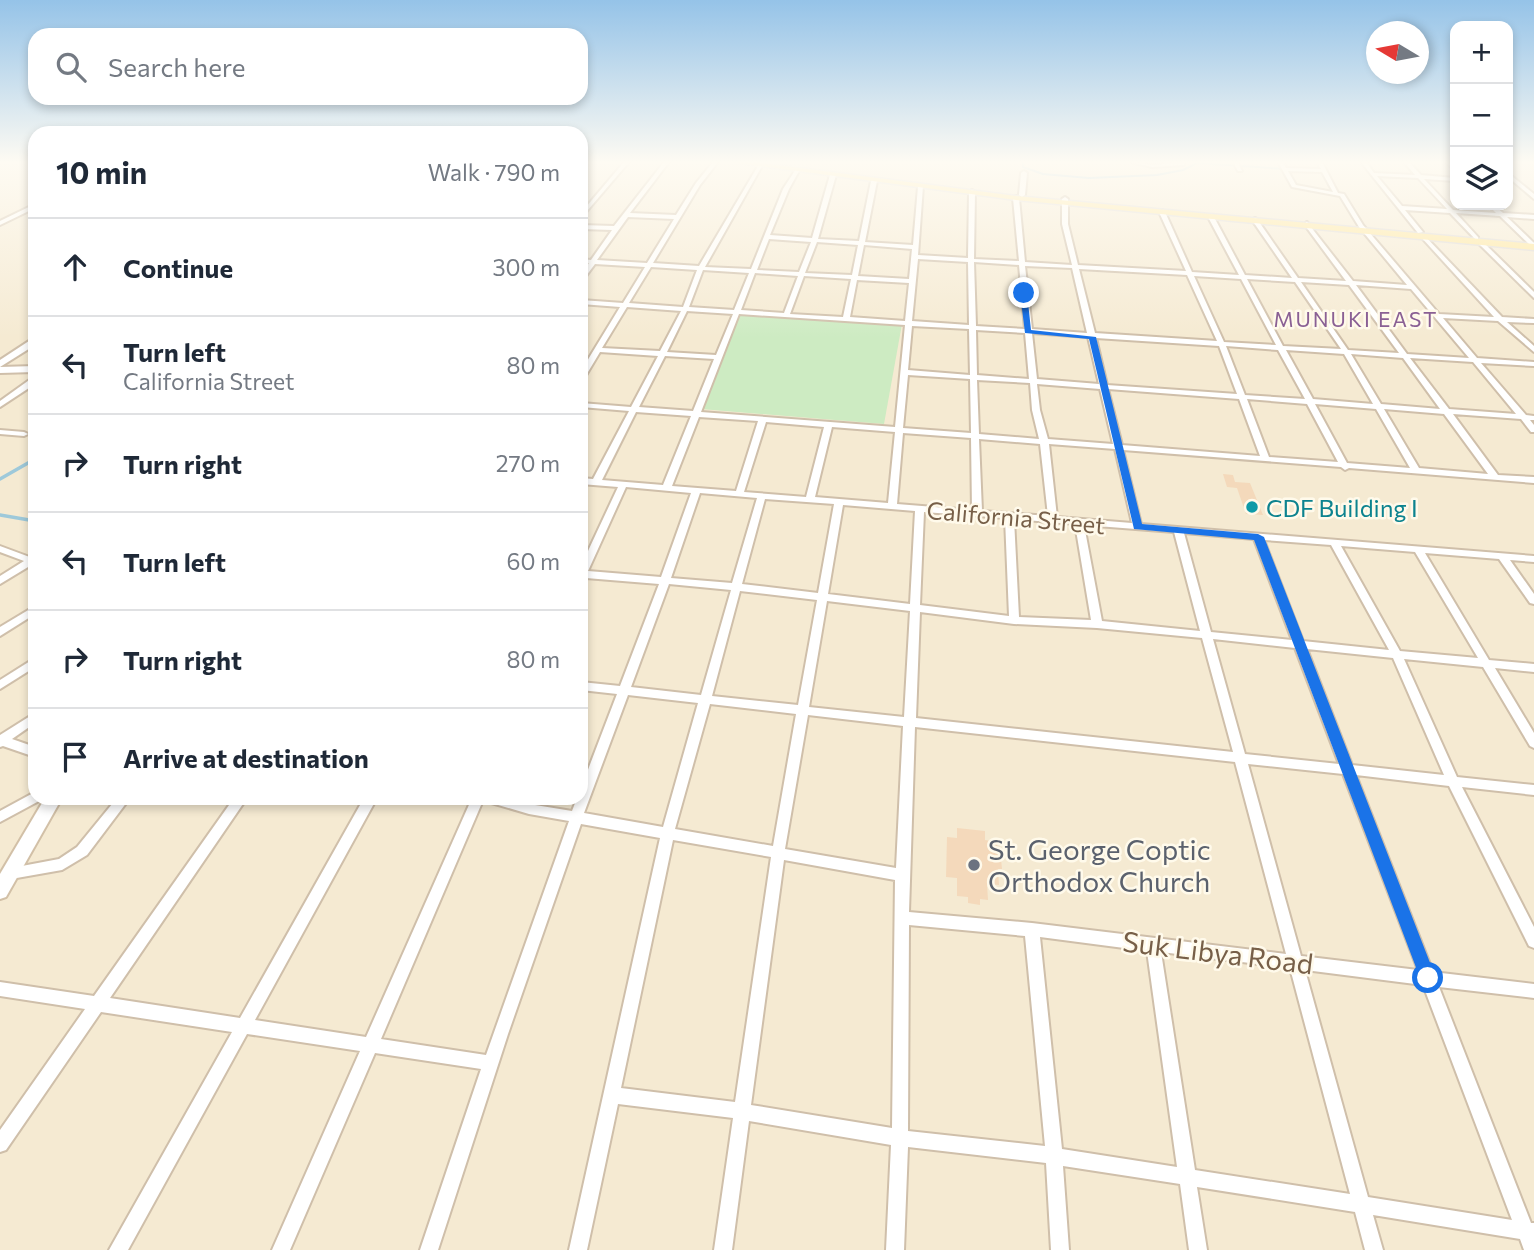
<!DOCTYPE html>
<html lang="en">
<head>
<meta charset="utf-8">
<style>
	:root { --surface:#fff; --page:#f6f6f7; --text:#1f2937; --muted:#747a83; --line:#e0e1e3 }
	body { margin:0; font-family:Commissioner,sans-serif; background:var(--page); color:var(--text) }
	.controls { position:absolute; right:21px; top:21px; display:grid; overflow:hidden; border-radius:14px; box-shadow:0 4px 10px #0003 }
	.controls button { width:63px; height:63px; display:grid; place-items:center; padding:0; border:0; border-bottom:2px solid var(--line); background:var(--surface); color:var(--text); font:35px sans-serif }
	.compass { position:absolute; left:1366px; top:21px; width:63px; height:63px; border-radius:50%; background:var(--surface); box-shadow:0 4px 10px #0003; rotate:280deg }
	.stop { position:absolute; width:21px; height:21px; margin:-16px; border:5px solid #1a73e8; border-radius:50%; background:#fff }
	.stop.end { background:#1a73e8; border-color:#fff; box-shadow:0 2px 7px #0008 }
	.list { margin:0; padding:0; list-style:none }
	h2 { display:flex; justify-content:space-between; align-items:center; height:91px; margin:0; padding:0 28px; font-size:30px }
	h2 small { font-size:23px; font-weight:400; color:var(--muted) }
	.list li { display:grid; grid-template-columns:46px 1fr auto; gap:21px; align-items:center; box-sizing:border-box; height:98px; padding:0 28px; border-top:2px solid var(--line) }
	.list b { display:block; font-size:26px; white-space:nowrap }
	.list p { margin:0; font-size:23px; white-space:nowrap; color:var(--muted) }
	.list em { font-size:23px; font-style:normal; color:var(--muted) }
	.icon { flex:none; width:38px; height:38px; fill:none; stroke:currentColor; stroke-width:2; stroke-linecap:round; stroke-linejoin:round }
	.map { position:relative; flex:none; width:1534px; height:1250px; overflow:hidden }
	.search { position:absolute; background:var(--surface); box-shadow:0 4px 10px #0003; left:28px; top:28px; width:560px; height:77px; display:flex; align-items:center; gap:18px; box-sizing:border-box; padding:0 24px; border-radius:21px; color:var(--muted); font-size:26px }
	.panel { position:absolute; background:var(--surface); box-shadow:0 4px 10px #0003; left:28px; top:126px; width:560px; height:679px; border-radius:21px }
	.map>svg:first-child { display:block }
	.residential { fill:#f5ead2 }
	.green { fill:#cdebc2 }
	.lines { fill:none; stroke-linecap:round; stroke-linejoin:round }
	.stream-far1 { stroke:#9ec9da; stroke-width:2 }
	.stream { stroke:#9ec9da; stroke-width:3.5 }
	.building { fill:#f4d9bb }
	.minor-casing { stroke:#cfbfaa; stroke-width:4 }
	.tertiary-casing { stroke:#cfbfaa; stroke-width:4 }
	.secondary-casing { stroke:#d2c0a7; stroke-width:4 }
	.primary-casing { stroke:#ded9d3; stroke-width:3 }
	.minor { fill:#fff; fill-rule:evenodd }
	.tertiary { fill:#fff; fill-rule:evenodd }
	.secondary { fill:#fff; fill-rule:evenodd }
	.primary { fill:#fee69a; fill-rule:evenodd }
	.route { fill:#1a73e8 }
	.culture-dot { fill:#0f9aa8; stroke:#fffaeb; stroke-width:2.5 }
	.worship-dot { fill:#6b7280; stroke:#fffaeb; stroke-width:2.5 }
	.labels { text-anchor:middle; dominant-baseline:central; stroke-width:5; stroke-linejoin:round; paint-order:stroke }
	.far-neighbourhood-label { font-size:21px; letter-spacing:2px; fill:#8a6094; stroke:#fffaeb }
	.culture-label { font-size:24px; fill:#0d838f; stroke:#fffaeb; text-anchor:start }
	.street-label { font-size:24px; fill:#775f48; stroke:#fffaeb }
	.near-worship-label { font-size:28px; fill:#5b616d; stroke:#fffaeb; text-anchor:start }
	.near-street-label { font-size:28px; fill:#775f48; stroke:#fffaeb }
</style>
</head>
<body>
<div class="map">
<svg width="1534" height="1250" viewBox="0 0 1534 1250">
	<rect width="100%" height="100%" fill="#fdf7e4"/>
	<!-- residential -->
	<path class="residential" d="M1455 162V205H1508V163H1534V1250H0V163H35V798H581V163Z"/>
	<!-- green -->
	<path class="green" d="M741 313 902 324 884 424 701 409Z"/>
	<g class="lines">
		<!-- stream-far1 -->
		<path class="stream-far1" d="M1023 162V167L1043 174 1089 178 1157 175 1183 170 1197 163 1285 169"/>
		<!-- stream -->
		<g class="stream">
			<path d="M0 479 35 459"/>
			<path d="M0 515 35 521"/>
		</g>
	</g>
	<!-- building -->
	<g class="building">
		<path d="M1223 474 1233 475 1235 482 1250 483 1263 515 1246 514 1237 488 1227 487Z"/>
		<path d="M957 828 985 831V840L997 842 998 858 1001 859 1002 869H998L999 885 987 884 988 900 980 899V905L968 903V897L957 896V878L946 877 947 837 957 838Z"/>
	</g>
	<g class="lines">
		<!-- minor casing -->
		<g class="minor-casing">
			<g id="minor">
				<path d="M581 162H585L581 166Z"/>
				<path d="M624 162H629L581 218V213Z"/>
				<path d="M664 162H669L630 213 676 215 696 183 713 162H718L700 185 653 263 699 266 758 166 760 165 762 166 705 267 751 269 783 189 796 169 799 171 789 189 770 235 812 238 830 175 833 173 836 175 818 239 859 241 871 181 874 179 877 181 865 242 913 245 918 187 923 186 918 255 968 258 969 192 972 190 975 192 974 259 1019 261 1013 198 1016 196 1019 198 1025 262 1072 265 1062 224V199L1065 197 1068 199V224L1078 265 1186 271 1159 212 1162 210 1165 212 1192 272 1239 275 1208 217 1211 215 1214 217 1245 275 1292 278 1252 220 1255 218 1257 219 1298 278 1346 281 1304 224 1307 222 1353 281 1407 285 1359 227 1340 196 1292 187 1278 162H1283L1286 168 1321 169 1317 162H1322L1338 193 1344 194 1363 225 1439 314 1494 317 1421 237V235L1423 234 1502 317 1534 319V323L1507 322 1534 346V352L1498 321 1443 318 1477 358 1534 362V366L1481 363 1526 415 1534 416V420H1530L1534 425V432H1531L1521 419 1453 414 1498 475 1534 477V483L1349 468 1345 470 1341 467 1123 450 1141 524 1534 556V562L1510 560 1534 594V604L1530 603 1499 559 1425 553 1489 660 1534 664V672L1495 668 1534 733V748L1530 746 1483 667 1404 659 1457 777 1534 785V795L1462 787 1534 927V948L1529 946 1449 786 1356 775 1433 972 1534 984V998L1439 987 1531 1223H1534V1250H1524L1520 1239 1373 1215 1383 1250H1365L1355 1212 1197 1187 1207 1250H1189L1180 1184 1063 1166 1069 1250H1051L1046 1163 908 1147 904 1250H886L891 1145 749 1121 732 1250H714L733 1118 618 1104 587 1250H569L660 838 581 824 508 1034 438 1250H420L481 1069 375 1053 290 1250H272L360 1051 247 1034 128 1250H109L232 1032 101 1012 6 1150 0 1152V1130L85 1009 0 996V982L94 996 234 798H247L110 998 240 1018 364 798H377L255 1020 366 1037 472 798H484L381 1039 486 1055 569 821 529 814 488 802 486 798H509L529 804 572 811 577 798H581V788L617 694 581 690V682L620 686 659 584 586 578 581 580V566L618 487 581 484V478L593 479 629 411 581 407V403L631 407 658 356 600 352 585 377 581 379V371L620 307 581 304V300L623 303 645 267 595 264 583 280 581 281V274L589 263H581V259L591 260 612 230 581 229V225L614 226ZM1288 171 1322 172 1333 192 1296 185ZM628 217 674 219 647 263 597 260ZM769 239 811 242 799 272 757 270ZM817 242 858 245 852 275 805 273ZM864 245 912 249 909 279 858 276ZM918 259 968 262 969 325 912 321ZM974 262 1019 265 1025 329 976 326ZM1025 266 1072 268 1087 333 1032 329ZM651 267 697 270 683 307 629 303ZM1079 269 1187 275 1217 341 1095 333ZM703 270 749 273 734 310 689 307ZM755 273 798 276 784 313 741 310ZM804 276 851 279 843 317 790 314ZM1194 276 1241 279 1276 345 1224 342ZM1247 279 1295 282 1341 349 1283 346ZM857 280 909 283 905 321 850 317ZM1301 282 1349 285 1399 353 1348 350ZM1356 285 1411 289 1469 358 1407 354ZM627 307 681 311 660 351 602 348ZM687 311 733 314 716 355 667 352ZM739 314 905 325 895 427 701 412ZM912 326 969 329 970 375 908 370ZM976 330 1025 333 1029 379 977 375ZM1032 333 1088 337 1099 384 1037 379ZM1096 338 1219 346 1237 394 1107 385ZM1226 346 1278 350 1305 399 1245 395ZM1286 350 1344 354 1373 404 1313 399ZM1351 354 1403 358 1440 409 1381 404ZM665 356 714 359 693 411 639 407ZM1410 358 1473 362 1516 414 1449 409ZM908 375 970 379 971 433 903 428ZM977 380 1030 383 1032 410 1039 439 979 434ZM1037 384 1100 389 1113 444 1048 439 1040 410ZM1108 389 1239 399 1260 456 1122 445ZM1247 399 1307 404 1338 462 1269 457ZM1315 404 1376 409 1410 468 1347 463ZM1384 409 1444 414 1488 474 1419 468ZM636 412 691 416 663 485 602 480ZM699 417 758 421 736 491 672 486ZM766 422 824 427 806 497 744 492ZM832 427 895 432 888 503 815 497ZM903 433 971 438 972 510 897 504ZM979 439 1040 444 1048 516 982 511ZM1049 444 1115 449 1132 523 1057 517ZM626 487 691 493 661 577 588 571ZM700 493 757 498 732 583 671 578ZM765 499 834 504 818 593 742 584ZM843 505 915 511 910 604 828 594ZM924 512 1005 518 1009 616 920 605ZM1014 519 1075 524 1091 620 1019 617ZM1084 525 1174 532 1200 631 1102 621ZM1184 533 1254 539 1292 640 1211 632ZM1264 540 1331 545 1389 650 1303 641ZM1341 546 1415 552 1478 658 1400 651ZM669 584 731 590 701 695 631 687ZM740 591 817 600 798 705 712 696ZM827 601 910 611 904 717 809 707ZM920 612 1014 624 1097 628 1202 638 1233 752 916 718ZM1213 639 1295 648 1339 764 1245 754ZM1307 649 1393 658 1444 775 1352 765ZM628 695 698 703 663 827 584 813ZM710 704 796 714 773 846 675 829ZM808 715 903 726 896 868 785 849ZM915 727 1235 762 1286 954 1032 923 909 912ZM1248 764 1343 774 1418 970 1301 956ZM673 840 771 857 735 1102 621 1088ZM784 860 895 880 892 1128 751 1105ZM909 925 1025 936 1045 1146 908 1131ZM1040 937 1147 951 1177 1167 1062 1149ZM1161 952 1290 968 1350 1194 1195 1170ZM1305 970 1423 985 1512 1220 1368 1197Z"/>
				<path d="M1131 162 1152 165 1184 162V165L1152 167Z"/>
				<path d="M1233 162H1238L1242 171H1238Z"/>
				<path d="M1361 162H1366L1374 173 1415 175 1404 162H1409L1421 175 1455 178V181L1424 179 1453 210 1496 213 1488 205H1494L1503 213 1534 215V219L1507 217 1534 243V245H1530L1500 216 1456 213 1478 237V239L1476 240 1450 213 1405 210 1423 232 1418 233ZM1377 176 1418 178 1447 209 1402 206Z"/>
				<path d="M1446 162H1451L1455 167V171Z"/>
				<path d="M1024 171 1027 173 1025 195 1022 197 1019 195 1021 173Z"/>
				<path d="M1508 173 1534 194V199L1508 177Z"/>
				<path d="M35 204V208L0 225V221Z"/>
				<path d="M1477 240H1481L1534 292V298L1477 242Z"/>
				<path d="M32 378H35V384L0 407V401Z"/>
				<path d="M0 430 24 432 28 434 24 436 0 434Z"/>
				<path d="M0 546 35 559V565L33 564 0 584V576L24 561 0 552Z"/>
				<path d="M35 606V614L0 636V627Z"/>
				<path d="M35 658V667L0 689V680Z"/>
				<path d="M35 713V723L12 739 35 747V757L3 746 0 747V735Z"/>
				<path d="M35 792V798H41L39 801 0 822V811Z"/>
				<path d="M117 798H130L87 855 62 870 11 879 6 877 4 873 6 869 59 859 77 847Z"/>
			</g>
		</g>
		<!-- tertiary casing -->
		<g class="tertiary-casing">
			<g id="tertiary">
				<path d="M32 339H35V345L0 367V360Z"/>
				<path d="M35 366V372L0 373V367Z"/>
			</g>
		</g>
		<!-- secondary casing -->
		<g class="secondary-casing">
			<path id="secondary" d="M45 798H62L6 897 0 899V874Z"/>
		</g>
		<!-- primary casing -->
		<g class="primary-casing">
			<path id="primary" d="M729 162H754L1016 196 1534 244V250L1016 200Z"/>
		</g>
		<!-- minor -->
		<use href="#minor" class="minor"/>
		<!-- tertiary -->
		<use href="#tertiary" class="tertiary"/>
		<!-- secondary -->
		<use href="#secondary" class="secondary"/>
		<!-- primary -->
		<use href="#primary" class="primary"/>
	</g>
	<!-- sky -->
	<linearGradient id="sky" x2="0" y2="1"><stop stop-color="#95c3e8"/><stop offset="0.48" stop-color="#fefbf3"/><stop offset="1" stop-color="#fefbf3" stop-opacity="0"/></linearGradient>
	<rect width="1534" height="338" fill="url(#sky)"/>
	<!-- route -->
	<path class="route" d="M1024 291 1027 293 1031 330 1096 337 1142 524 1258 534 1264 537 1436 978 1434 983 1428 986 1423 983 1420 978 1254 540 1134 529 1089 339 1025 333 1020 293Z"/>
	<!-- markers -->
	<circle class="culture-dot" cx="1252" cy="507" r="7"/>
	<circle class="worship-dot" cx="974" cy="865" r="7"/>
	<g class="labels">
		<!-- far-neighbourhood labels -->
		<g class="far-neighbourhood-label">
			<text x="1356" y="318">MUNUKI EAST</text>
		</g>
		<!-- culture labels -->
		<g class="culture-label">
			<text x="1266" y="507">CDF Building I</text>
		</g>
		<!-- street labels -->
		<g class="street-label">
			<text transform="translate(1016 517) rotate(5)">California Street</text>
		</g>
		<!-- near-worship labels -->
		<g class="near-worship-label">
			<text x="988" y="849">St. George Coptic<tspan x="988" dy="32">Orthodox Church</tspan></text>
		</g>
		<!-- near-street labels -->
		<g class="near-street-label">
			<text transform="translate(1218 952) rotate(7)">Suk Libya Road</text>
		</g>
	</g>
</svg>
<div class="controls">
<button>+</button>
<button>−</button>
<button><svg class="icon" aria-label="layers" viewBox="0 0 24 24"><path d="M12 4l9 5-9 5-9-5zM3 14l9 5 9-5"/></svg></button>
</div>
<svg class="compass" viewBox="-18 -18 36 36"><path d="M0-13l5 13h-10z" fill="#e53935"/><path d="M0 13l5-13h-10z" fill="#747a83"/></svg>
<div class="stop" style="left:1428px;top:978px"></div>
<div class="stop end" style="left:1024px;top:293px"></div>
<div class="search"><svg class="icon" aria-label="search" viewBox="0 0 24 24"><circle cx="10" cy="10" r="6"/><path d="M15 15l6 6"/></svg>Search here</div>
<section class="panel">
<h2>10 min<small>Walk · 790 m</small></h2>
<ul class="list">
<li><svg class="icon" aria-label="ahead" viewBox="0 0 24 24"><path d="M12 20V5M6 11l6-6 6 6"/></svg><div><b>Continue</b></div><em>300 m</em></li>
<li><svg class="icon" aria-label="left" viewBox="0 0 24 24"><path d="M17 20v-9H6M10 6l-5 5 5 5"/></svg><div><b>Turn left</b><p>California Street</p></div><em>80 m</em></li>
<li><svg class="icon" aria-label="right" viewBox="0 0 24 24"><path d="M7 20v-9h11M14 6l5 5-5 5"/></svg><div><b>Turn right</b></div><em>270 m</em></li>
<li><svg class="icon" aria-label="left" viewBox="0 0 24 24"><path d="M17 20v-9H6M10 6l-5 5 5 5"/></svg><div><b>Turn left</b></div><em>60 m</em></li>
<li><svg class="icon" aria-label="right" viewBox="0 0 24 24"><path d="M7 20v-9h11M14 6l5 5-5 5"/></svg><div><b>Turn right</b></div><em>80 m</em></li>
<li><svg class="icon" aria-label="arrive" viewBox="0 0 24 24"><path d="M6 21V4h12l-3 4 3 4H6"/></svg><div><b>Arrive at destination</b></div></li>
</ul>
</section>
</div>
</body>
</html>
